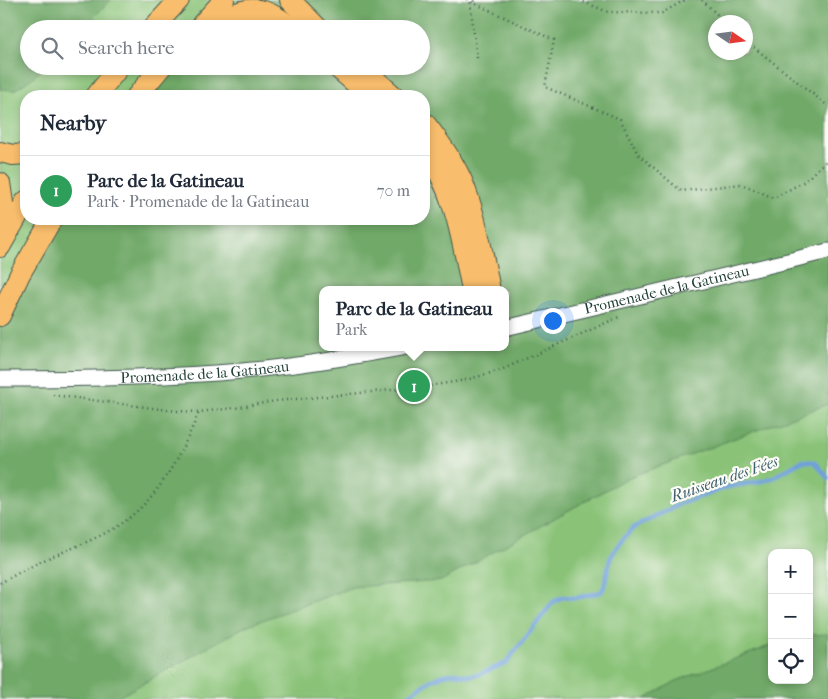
<!DOCTYPE html>
<html lang="en">
<head>
<meta charset="utf-8">
<style>
	:root { --surface:#fff; --page:#f6f6f7; --text:#1f2937; --muted:#747a83; --line:#e0e1e3; --accent:#111827 }
	body { margin:0; font-family:"IM FELL French Canon",serif; background:var(--page); color:var(--text) }
	.controls { position:absolute; right:15px; bottom:15px; display:grid; overflow:hidden; border-radius:10px; box-shadow:0 2px 8px #0003 }
	.controls button { width:45px; height:45px; display:grid; place-items:center; padding:0; border:0; border-bottom:1px solid var(--line); background:var(--surface); color:var(--text); font:25px sans-serif }
	.compass { position:absolute; left:708px; top:15px; width:45px; height:45px; border-radius:50%; background:var(--surface); box-shadow:0 2px 8px #0003; rotate:103deg }
	.you { position:absolute; left:552px; top:320px; width:18px; height:18px; margin:-12px; border:4px solid #fff; border-radius:50%; background:#1a73e8; box-shadow:0 0 0 8px #1a73e833 }
	.badge { display:grid; place-items:center; width:32px; height:32px; border-radius:50%; background:var(--accent); color:#fff; font-size:16px; font-weight:700 }
	.pin { position:absolute; translate:-50% -50%; border:2px solid #fff; box-shadow:0 1px 5px #0006 }
	.popup { position:absolute; left:319px; top:286px; width:190px; height:65px; box-sizing:border-box; display:grid; place-content:center; border-radius:10px; background:var(--surface); filter:drop-shadow(0 1px 4px #0005); font-size:16px; white-space:nowrap; color:var(--muted) }
	.popup b { font-size:19px; color:var(--text) }
	.popup::after { content:''; position:absolute; left:50%; top:100%; margin-left:-10px; border:10px solid transparent; border-top-color:var(--surface) }
	.list { margin:0; padding:0; list-style:none }
	h2 { display:flex; justify-content:space-between; align-items:center; height:65px; margin:0; padding:0 20px; font-size:21px }
	h2 small { font-size:16px; font-weight:400; color:var(--muted) }
	.list li { display:grid; grid-template-columns:32px 1fr auto; gap:15px; align-items:center; box-sizing:border-box; height:70px; padding:0 20px; border-top:1px solid var(--line) }
	.list b { display:block; font-size:19px; white-space:nowrap }
	.list p { margin:0; font-size:16px; white-space:nowrap; color:var(--muted) }
	.list em { font-size:16px; font-style:normal; color:var(--muted) }
	.icon { flex:none; width:28px; height:28px; fill:none; stroke:currentColor; stroke-width:2; stroke-linecap:round; stroke-linejoin:round }
	.map { position:relative; flex:none; width:828px; height:699px; overflow:hidden }
	.search { position:absolute; background:var(--surface); box-shadow:0 2px 8px #0003; left:20px; top:20px; width:410px; height:55px; display:flex; align-items:center; gap:12px; box-sizing:border-box; padding:0 18px; border-radius:28px; color:var(--muted); font-size:19px }
	.panel { position:absolute; background:var(--surface); box-shadow:0 2px 8px #0003; left:20px; top:90px; width:410px; height:135px; border-radius:20px }
	.map>svg:first-child { display:block }
	.green { fill:#8ac378; stroke:#548056; fill-rule:evenodd }
	.forest { fill:#6fa968; stroke:#47734e; fill-rule:evenodd }
	.lines { fill:none; stroke-linecap:round; stroke-linejoin:round }
	.stream { stroke:#6fa0da; stroke-width:4.5 }
	.tertiary-casing { stroke:#3f574d; stroke-width:17 }
	.trunk-casing { stroke:#3f574d; stroke-width:22 }
	.path { stroke:#3f574d; stroke-width:2.5; stroke-dasharray:1 4; stroke-linecap:butt }
	.tertiary { stroke:#fff; stroke-width:15 }
	.trunk { stroke:#f9be6d; stroke-width:20 }
	.labels { text-anchor:middle; stroke-width:4.5; stroke-linejoin:round; paint-order:stroke }
	.street-label { font-size:15px; fill:#1f3d34; stroke:#fdfcf7 }
	.water-label { font-size:16px; font-style:italic; fill:#3b606e; stroke:#fdfcf7 }
</style>
</head>
<body>
<div class="map">
<svg width="828" height="699" viewBox="0 0 828 699">
	<rect width="100%" height="100%" fill="#fdfcf7"/>
	<filter id="ink" filterUnits="userSpaceOnUse"><feTurbulence type="fractalNoise" baseFrequency=".02" numOctaves="2"/><feDisplacementMap in="SourceGraphic" scale="10" xChannelSelector="R" yChannelSelector="G"/><feConvolveMatrix kernelMatrix="1 2 1 2 8 2 1 2 1" color-interpolation-filters="sRGB"/></filter>
	<filter id="wash" filterUnits="userSpaceOnUse"><feTurbulence type="fractalNoise" baseFrequency=".0096" numOctaves="4" result="noise"/><feDisplacementMap in="SourceGraphic" scale="20" xChannelSelector="R" yChannelSelector="G"/><feGaussianBlur stdDeviation="1.12" result="paint"/><feColorMatrix in="noise" values="0 0 0 0 0 0 0 0 0 0 0 0 0 0 0 0 0 1.4 0 .05"/><feComposite in="paint" operator="in"/></filter>
	<g filter="url(#wash)">
		<rect width="100%" height="100%" fill="#f5edda"/>
		<path class="green" d="M 0,0 L 828,0 L 828,699 L 0,699 ZM 716,22 L 746,22 L 746,52 L 716,52 ZM 29,29 L 421,29 L 421,66 L 29,66 ZM 26,96 L 424,96 L 424,219 L 26,219 ZM 323,290 L 505,290 L 505,347 L 323,347 ZM 772,553 L 809,553 L 809,680 L 772,680 Z"/>
		<g class="forest">
			<polygon points="0,0 111,0 82,29 29,29 29,66 44,66 35,76 15,90 0,89"/>
			<path d="M 240,0 L 828,0 L 828,404 L 627,478 L 441,581 L 353,587 L 246,626 L 115,699 L 0,699 L 0,318 L 58,219 L 424,219 L 424,96 L 144,96 L 171,66 L 421,66 L 421,29 L 205,29 ZM 716,22 L 746,22 L 746,52 L 716,52 ZM 323,290 L 505,290 L 505,347 L 323,347 Z"/>
			<polygon points="828,634 828,699 645,699 676,681 772,645 772,680 809,680 809,635"/>
		</g>
		<g class="lines">
			<polyline class="stream" points="403,699 430,681 444,675 456,673 469,676 480,674 506,663 553,602 563,597 576,598 601,592 604,587 610,559 618,545 633,528 682,503 728,487 762,481 774,477 802,461 815,462 828,478"/>
		</g>
	</g>
	<g filter="url(#ink)">
		<g class="lines">
			<defs>
				<g id="tertiary">
					<path id="s1" d="M 505,328 L 792,260 L 828,251"/>
					<path id="s2" d="M 0,379 C 81,379 162,378 242,371 C 298,366 353,357 407,347"/>
				</g>
				<g id="trunk">
					<polyline points="290,0 319,29"/>
					<polyline points="202,24 224,0"/>
					<polyline points="152,29 179,0"/>
					<path d="M 208,29 C 243,6 260,0 293,29"/>
					<polyline points="335,66 370,96"/>
					<polyline points="360,66 394,96"/>
					<polyline points="96,96 120,66"/>
					<polyline points="137,96 162,66"/>
					<path d="M 424,122 C 440,142 456,164 465,188 C 477,220 483,256 490,290"/>
					<path d="M 424,149 C 455,190 462,240 472,290"/>
					<polyline points="0,152 13,155 26,154"/>
					<polyline points="0,183 3,203 0,224"/>
					<polyline points="0,247 26,201"/>
					<polyline points="0,316 20,274 52,219"/>
				</g>
			</defs>
			<use href="#tertiary" class="tertiary-casing"/>
			<use href="#trunk" class="trunk-casing"/>
			<g class="path">
				<polyline points="467,0 554,40 545,87 620,119 638,154 681,191 741,184 774,198 805,181 828,159"/>
				<polyline points="579,0 608,12 662,13 685,0"/>
				<polyline points="702,0 725,22"/>
				<polyline points="746,41 828,106"/>
				<polyline points="477,58 470,2 478,0"/>
				<polyline points="53,395 176,411 199,412 234,408 276,401 423,387 466,380 501,370 619,317"/>
				<path d="M 0,583 C 15,575 29,567 44,560 C 73,547 105,537 130,517 C 163,491 183,450 199,412"/>
			</g>
			<use href="#tertiary" class="tertiary"/>
			<use href="#trunk" class="trunk"/>
		</g>
	</g>
	<g class="labels">
		<g class="street-label">
			<text dy="5" stroke="none"><textPath href="#s1" startOffset="166">Promenade de la Gatineau</textPath></text>
			<text dy="5" stroke="none"><textPath href="#s2" startOffset="205">Promenade de la Gatineau</textPath></text>
		</g>
		<g class="water-label">
			<text transform="translate(724 478) rotate(-19)" y="6">Ruisseau des Fées</text>
		</g>
	</g>
</svg>
<div class="controls">
<button>+</button>
<button>−</button>
<button><svg class="icon" aria-label="locate" viewBox="0 0 24 24"><circle cx="12" cy="12" r="6"/><path d="M12 2v4M12 18v4M2 12h4M18 12h4"/></svg></button>
</div>
<svg class="compass" viewBox="-18 -18 36 36"><path d="M0-13l5 13h-10z" fill="#e53935"/><path d="M0 13l5-13h-10z" fill="#747a83"/></svg>
<div class="you"></div>
<div class="pin badge" style="left:414px;top:386px;background:#2e9e5b">1</div>
<div class="popup"><b>Parc de la Gatineau</b>Park</div>
<div class="search"><svg class="icon" aria-label="search" viewBox="0 0 24 24"><circle cx="10" cy="10" r="6"/><path d="M15 15l6 6"/></svg>Search here</div>
<section class="panel">
<h2>Nearby<small></small></h2>
<ul class="list">
<li><span class="badge" style="background:#2e9e5b">1</span><div><b>Parc de la Gatineau</b><p>Park · Promenade de la Gatineau</p></div><em>70 m</em></li>
</ul>
</section>
</div>
</body>
</html>
